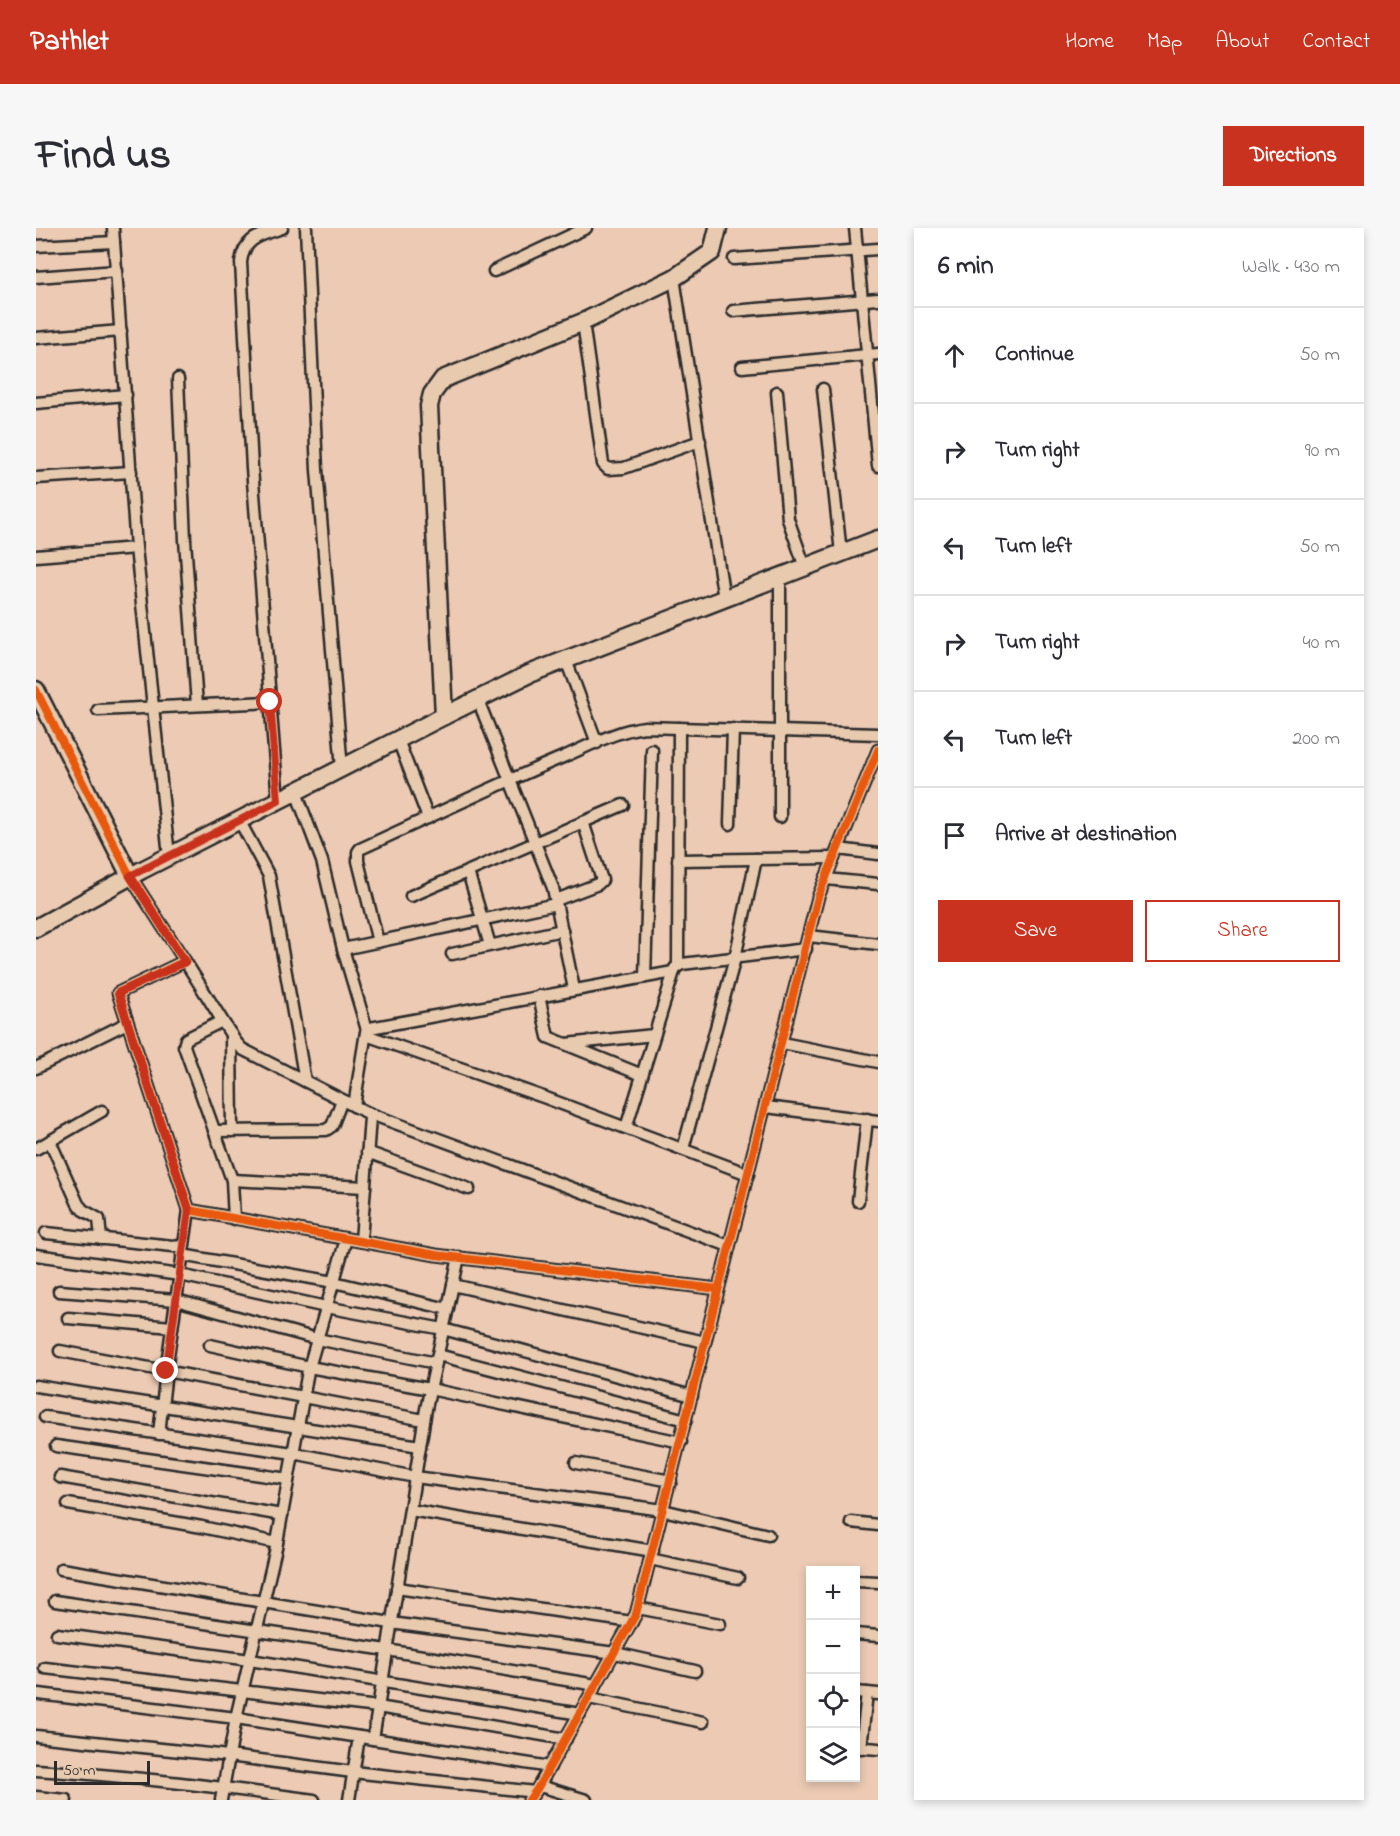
<!DOCTYPE html>
<html lang="en">
<head>
<meta charset="utf-8">
<style>
	:root { --surface:#fff; --page:#f7f7f7; --text:#2b2b33; --muted:#7c7c81; --line:#e1e1e2; --accent:#c8321e }
	body { margin:0; font-family:"Indie Flower",sans-serif; background:var(--page); color:var(--text) }
	.controls { position:absolute; right:18px; bottom:18px; display:grid; overflow:hidden; border-radius:0px; box-shadow:0 3px 9px #0003 }
	.controls button { width:54px; height:54px; display:grid; place-items:center; padding:0; border:0; border-bottom:2px solid var(--line); background:var(--surface); color:var(--text); font:30px sans-serif }
	.scale { position:absolute; left:18px; bottom:15px; width:96px; box-sizing:border-box; padding-left:6px; border:3px solid #2b2b2b; border-top:0; font-size:16px; line-height:21px; white-space:nowrap; color:#2b2b2b; -webkit-text-stroke:4px #e8caaf; paint-order:stroke }
	.stop { position:absolute; width:18px; height:18px; margin:-14px; border:4px solid #c8321e; border-radius:50%; background:#fff }
	.stop.end { background:#c8321e; border-color:#fff; box-shadow:0 2px 6px #0008 }
	.list { margin:0; padding:0; list-style:none }
	h2 { display:flex; justify-content:space-between; align-items:center; height:78px; margin:0; padding:0 24px; font-size:26px }
	h2 small { font-size:20px; font-weight:400; color:var(--muted) }
	.list li { display:grid; grid-template-columns:39px 1fr auto; gap:18px; align-items:center; box-sizing:border-box; height:96px; padding:0 24px; border-top:2px solid var(--line) }
	.list b { display:block; font-size:22px; white-space:nowrap }
	.list em { font-size:20px; font-style:normal; color:var(--muted) }
	.actions { display:flex; gap:12px; padding:18px 24px }
	.actions a { flex:1; padding:14px 0; border:2px solid var(--accent); border-radius:0px; text-align:center; font-size:21px; color:var(--accent) }
	.actions .main { background:var(--accent); color:#fff }
	.icon { flex:none; width:33px; height:33px; fill:none; stroke:currentColor; stroke-width:2; stroke-linecap:round; stroke-linejoin:round }
	.map { position:relative; flex:none; width:842px; height:1572px; overflow:hidden; border-radius:0px }
	header { display:flex; align-items:center; gap:36px; box-sizing:border-box; height:84px; padding:0 30px; background:var(--accent); color:#fff }
	header strong { font-size:28px }
	nav { display:flex; gap:33px; margin-inline-start:auto; font-size:21px }
	.intro { display:flex; align-items:center; justify-content:space-between; box-sizing:border-box; height:144px; padding:0 36px }
	h1 { margin:0; font-size:42px }
	.button { padding:15px 27px; border-radius:0px; background:var(--accent); color:#fff; font-size:21px; font-weight:700 }
	main { display:flex; gap:36px; padding:0 36px }
	aside { flex:1; background:var(--surface); border-radius:0px; box-shadow:0 3px 9px #0003 }
	.map>svg:first-child { display:block }
	.lines { fill:none; stroke-linecap:round; stroke-linejoin:round }
	.street-casing { stroke:#2b2b2b; stroke-width:15 }
	.secondary-casing { stroke:#2b2b2b; stroke-width:21 }
	.street { stroke:#e8caaf; stroke-width:10 }
	.secondary { stroke:#e8caaf; stroke-width:16 }
	.cycleway-casing { stroke:#e8caaf; stroke-width:11 }
	.cycleway { stroke:#e8590c; stroke-width:8 }
	.route { stroke:#c8321e; stroke-width:8 }
</style>
</head>
<body>
<header>
<strong>Pathlet</strong>
<nav><a>Home</a><a>Map</a><a>About</a><a>Contact</a></nav>
</header>
<div class="intro"><h1>Find us</h1><a class="button">Directions</a></div>
<main>
<div class="map">
<svg width="842" height="1572" viewBox="0 0 842 1572">
	<rect width="100%" height="100%" fill="#eccab4"/>
	<filter id="ink" filterUnits="userSpaceOnUse"><feTurbulence type="fractalNoise" baseFrequency=".0167" numOctaves="2"/><feDisplacementMap in="SourceGraphic" scale="12" xChannelSelector="R" yChannelSelector="G"/><feConvolveMatrix kernelMatrix="1 2 1 2 8 2 1 2 1" color-interpolation-filters="sRGB"/></filter>
	<g filter="url(#ink)">
		<g class="lines">
			<defs>
				<g id="street">
					<polyline points="77,0 100,320 133,628"/>
					<polyline points="270,0 281,242 306,541"/>
					<polyline points="819,0 842,238"/>
					<polyline points="0,18 78,14"/>
					<polyline points="698,31 842,21"/>
					<polyline points="458,43 550,0"/>
					<polyline points="0,49 81,43"/>
					<polyline points="638,50 688,371"/>
					<polyline points="697,83 842,71"/>
					<polyline points="547,94 567,236 572,241 588,240 664,213"/>
					<polyline points="0,110 85,103"/>
					<polyline points="706,139 842,126"/>
					<polyline points="142,151 149,312 161,477"/>
					<polyline points="787,161 805,325"/>
					<polyline points="741,164 752,291 769,339"/>
					<polyline points="0,175 90,167"/>
					<polyline points="0,250 95,244"/>
					<polyline points="0,328 100,320"/>
					<polyline points="744,349 744,589"/>
					<polyline points="530,432 561,515"/>
					<polyline points="442,472 517,660 538,761"/>
					<polyline points="62,482 235,474"/>
					<polyline points="362,512 392,590"/>
					<polyline points="260,564 286,633 307,721 331,802"/>
					<path d="M 242,573 L 216,240 L 205,34 C 208,9 226,7 246,0"/>
					<polyline points="203,592 233,648 269,853"/>
					<polyline points="694,596 697,501"/>
					<polyline points="802,621 842,626"/>
					<polyline points="642,632 798,630"/>
					<polyline points="432,644 454,717"/>
					<polyline points="94,648 149,733 82,765 153,982 400,1027 682,1061"/>
					<polyline points="790,651 842,656"/>
					<polyline points="375,668 587,577"/>
					<polyline points="520,672 562,656 566,652 547,594"/>
					<polyline points="773,708 842,716"/>
					<path d="M 342,714 L 322,633 L 322,624 L 324,621 C 392,590 458,558 527,529 C 553,518 581,502 609,499 L 842,506"/>
					<polyline points="307,721 520,676"/>
					<polyline points="416,726 526,702"/>
					<polyline points="149,733 199,813 206,821 332,885 334,889 325,1013"/>
					<polyline points="642,737 643,500"/>
					<polyline points="609,749 616,522"/>
					<polyline points="503,768 512,809 606,847"/>
					<polyline points="186,793 150,811 148,818 196,952 198,991"/>
					<polyline points="195,806 196,903"/>
					<polyline points="330,807 510,870 712,946"/>
					<polyline points="746,815 842,834"/>
					<polyline points="530,816 618,807"/>
					<polyline points="0,840 91,795"/>
					<polyline points="318,878 330,804 334,800 637,744"/>
					<polyline points="730,879 842,893"/>
					<polyline points="332,885 693,1018"/>
					<polyline points="590,900 639,740 646,736 770,721"/>
					<polyline points="178,903 290,902 296,898 306,872"/>
					<polyline points="14,913 42,976 47,982 63,991 65,1011"/>
					<polyline points="0,921 66,883"/>
					<polyline points="647,921 699,730 720,631"/>
					<polyline points="331,924 433,961"/>
					<polyline points="196,952 329,959"/>
					<polyline points="822,973 831,891"/>
					<polyline points="10,1005 147,1019"/>
					<polyline points="310,1011 272,1143 240,1320 200,1490 337,1511"/>
					<polyline points="0,1027 144,1047 290,1079 407,1101 656,1168"/>
					<polyline points="146,1027 298,1054 412,1081"/>
					<polyline points="423,1029 390,1181 337,1511 514,1539"/>
					<polyline points="417,1057 669,1114"/>
					<polyline points="23,1063 140,1072 281,1111 400,1135"/>
					<polyline points="32,1090 136,1099"/>
					<polyline points="174,1117 273,1139 394,1161 645,1214"/>
					<polyline points="24,1123 388,1192"/>
					<polyline points="402,1127 650,1192"/>
					<polyline points="0,1158 384,1218"/>
					<polyline points="9,1189 257,1225 379,1249 627,1282 732,1307"/>
					<polyline points="123,1206 130,1143 153,982"/>
					<polyline points="20,1218 252,1251"/>
					<polyline points="540,1235 635,1253"/>
					<polyline points="24,1249 246,1287"/>
					<polyline points="32,1276 166,1299 241,1315"/>
					<polyline points="374,1282 617,1323"/>
					<polyline points="815,1294 842,1297"/>
					<polyline points="614,1331 702,1350"/>
					<polyline points="25,1341 355,1395 579,1425 659,1443"/>
					<polyline points="820,1353 842,1354"/>
					<polyline points="361,1360 596,1394"/>
					<polyline points="19,1373 351,1422 560,1457"/>
					<polyline points="602,1380 684,1396"/>
					<polyline points="21,1406 214,1432 544,1486"/>
					<polyline points="820,1406 842,1408"/>
					<polyline points="9,1440 342,1479 530,1511"/>
					<polyline points="820,1464 842,1466"/>
					<polyline points="3,1466 200,1490 185,1572"/>
					<polyline points="553,1470 667,1494"/>
					<polyline points="0,1508 193,1528 317,1544 499,1564"/>
					<polyline points="820,1519 842,1521"/>
					<polyline points="825,1520 831,1465"/>
					<path d="M 0,1542 C 93,1548 186,1559 278,1572"/>
					<polyline points="504,1558 550,1572"/>
					<polyline points="0,1569 30,1572"/>
					<polyline points="313,1572 323,1509"/>
					<polyline points="493,1572 501,1561 600,1386 782,669 842,522"/>
				</g>
				<g id="secondary">
					<polyline points="0,462 94,648"/>
					<polyline points="408,488 393,178 396,166 407,151 547,94 638,50 676,24 682,0"/>
					<polyline points="0,700 106,642 408,488 493,446 842,311"/>
				</g>
			</defs>
			<use href="#street" class="street-casing"/>
			<use href="#secondary" class="secondary-casing"/>
			<use href="#street" class="street"/>
			<use href="#secondary" class="secondary"/>
			<defs>
				<g id="cycleway">
					<polyline points="0,462 94,648 149,733 82,765 153,982 400,1027 682,1061"/>
					<polyline points="493,1572 501,1561 600,1386 782,669 842,522"/>
				</g>
			</defs>
			<use href="#cycleway" class="cycleway-casing"/>
			<use href="#cycleway" class="cycleway"/>
		</g>
	</g>
	<g class="lines" filter="url(#ink)">
		<polyline class="route" points="130,1143 153,982 82,765 149,734 94,648 242,573 234,474"/>
	</g>
</svg>
<div class="controls">
<button>+</button>
<button>−</button>
<button><svg class="icon" aria-label="locate" viewBox="0 0 24 24"><circle cx="12" cy="12" r="6"/><path d="M12 2v4M12 18v4M2 12h4M18 12h4"/></svg></button>
<button><svg class="icon" aria-label="layers" viewBox="0 0 24 24"><path d="M12 4l9 5-9 5-9-5zM3 14l9 5 9-5"/></svg></button>
</div>
<div class="scale">50 m</div>
<div class="stop" style="left:234px;top:474px"></div>
<div class="stop end" style="left:130px;top:1143px"></div>
</div>
<aside>
<h2>6 min<small>Walk · 430 m</small></h2>
<ul class="list">
<li><svg class="icon" aria-label="ahead" viewBox="0 0 24 24"><path d="M12 20V5M6 11l6-6 6 6"/></svg><div><b>Continue</b></div><em>50 m</em></li>
<li><svg class="icon" aria-label="right" viewBox="0 0 24 24"><path d="M7 20v-9h11M14 6l5 5-5 5"/></svg><div><b>Turn right</b></div><em>90 m</em></li>
<li><svg class="icon" aria-label="left" viewBox="0 0 24 24"><path d="M17 20v-9H6M10 6l-5 5 5 5"/></svg><div><b>Turn left</b></div><em>50 m</em></li>
<li><svg class="icon" aria-label="right" viewBox="0 0 24 24"><path d="M7 20v-9h11M14 6l5 5-5 5"/></svg><div><b>Turn right</b></div><em>40 m</em></li>
<li><svg class="icon" aria-label="left" viewBox="0 0 24 24"><path d="M17 20v-9H6M10 6l-5 5 5 5"/></svg><div><b>Turn left</b></div><em>200 m</em></li>
<li><svg class="icon" aria-label="arrive" viewBox="0 0 24 24"><path d="M6 21V4h12l-3 4 3 4H6"/></svg><div><b>Arrive at destination</b></div></li>
</ul>
<div class="actions"><a class="main">Save</a><a>Share</a></div>
</aside>
</main>
</body>
</html>
